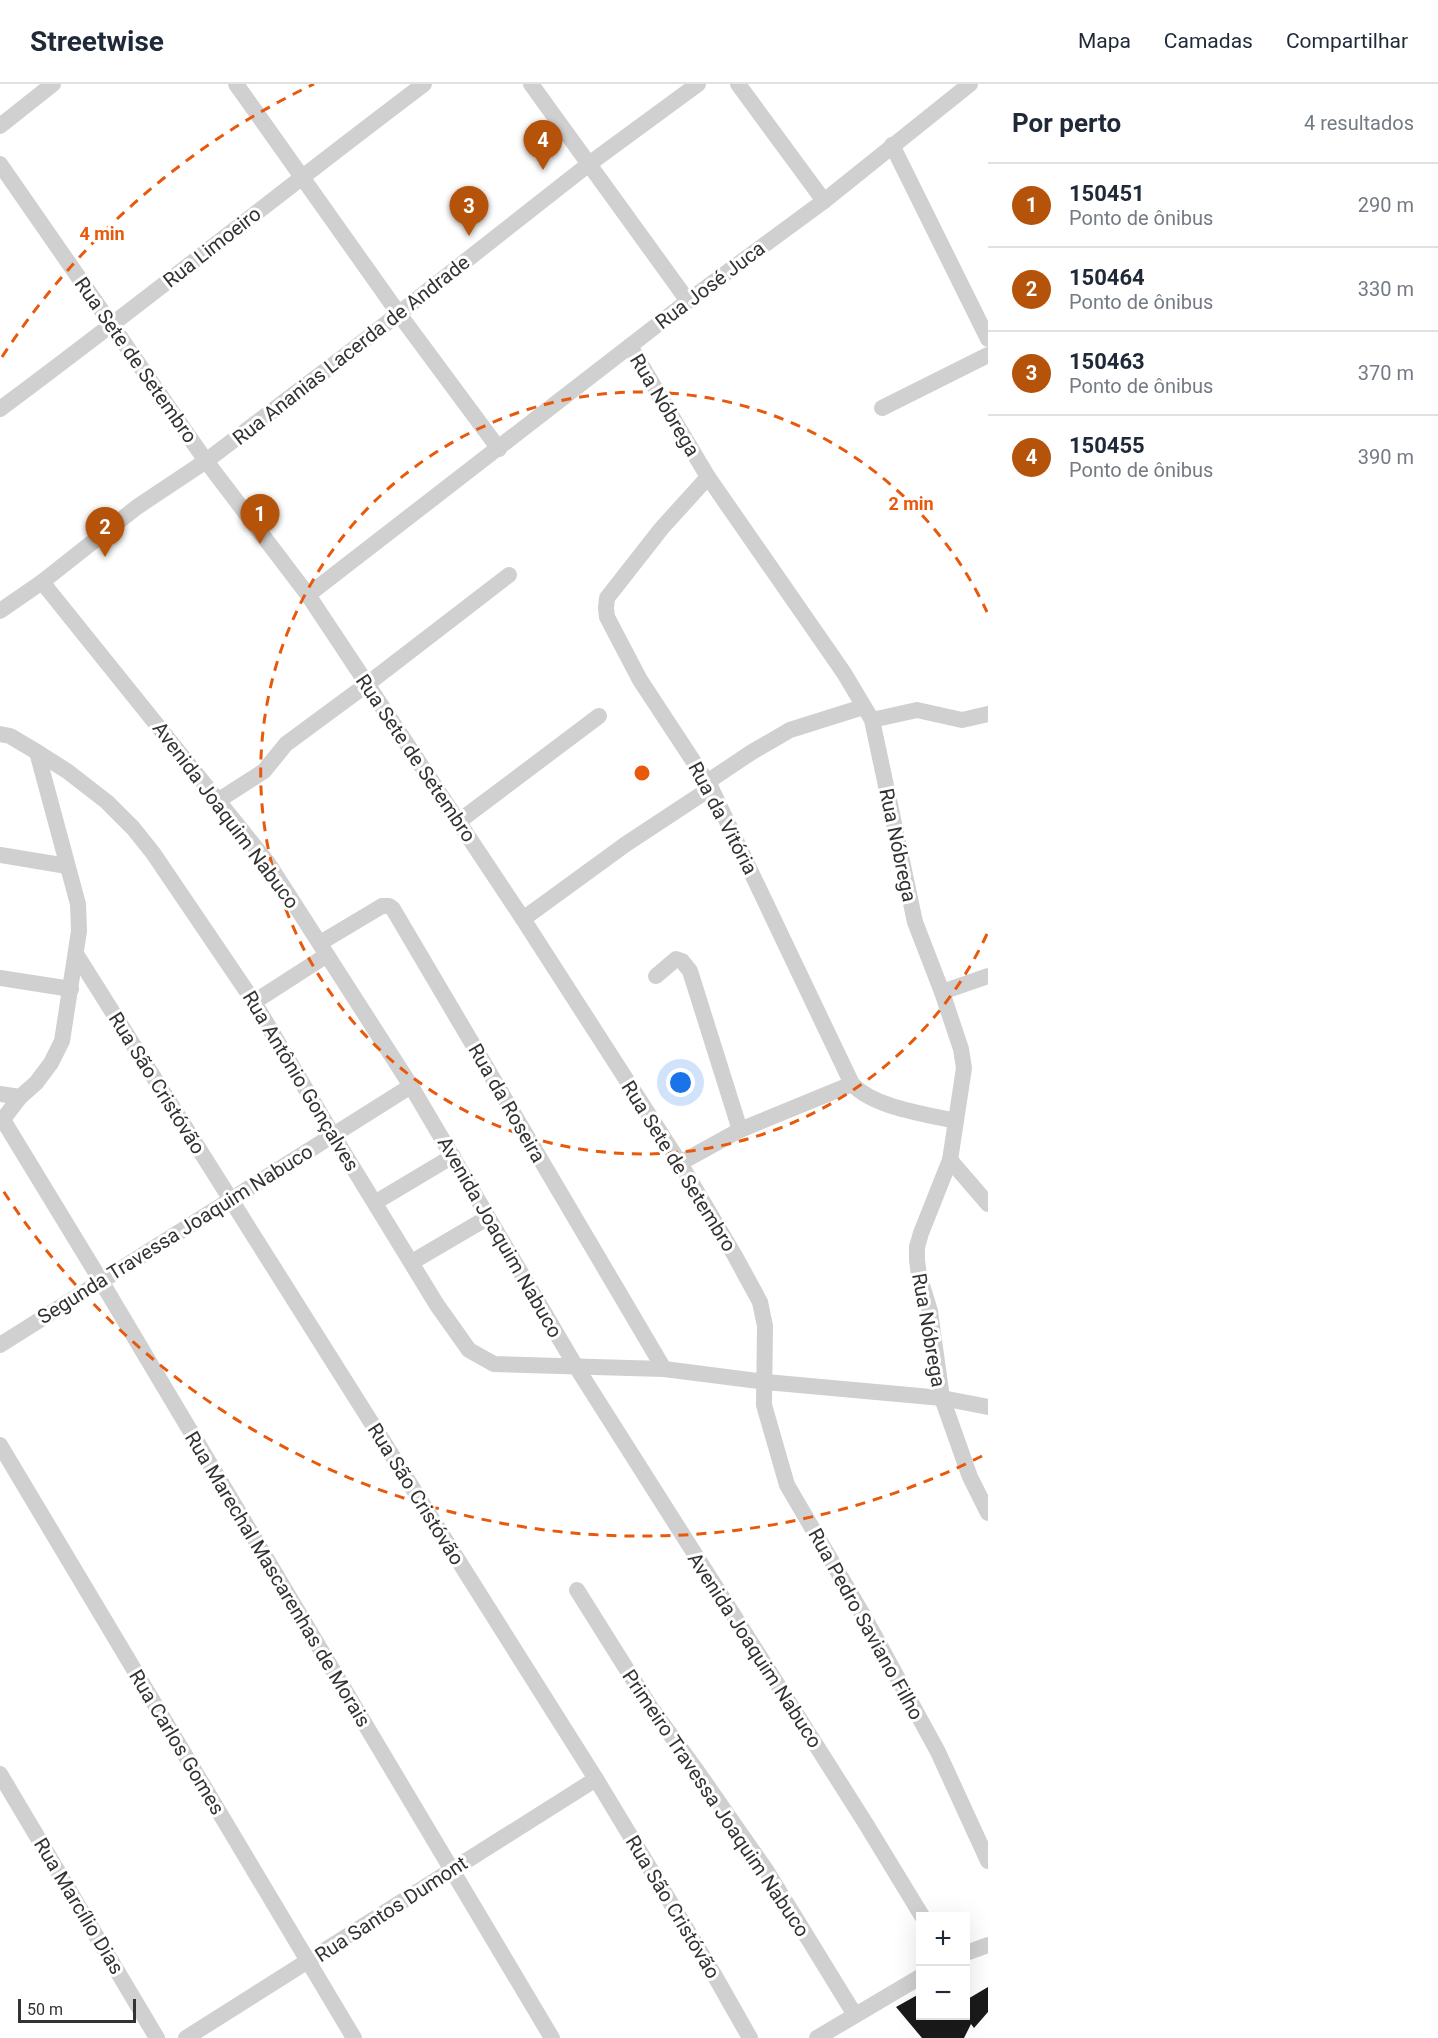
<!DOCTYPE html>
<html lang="pt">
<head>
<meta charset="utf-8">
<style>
	:root { --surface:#fff; --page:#f6f6f7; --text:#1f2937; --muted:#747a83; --line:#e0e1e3; --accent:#b45309 }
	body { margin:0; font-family:Roboto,sans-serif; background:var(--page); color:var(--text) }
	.controls { position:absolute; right:18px; bottom:18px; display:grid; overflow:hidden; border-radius:0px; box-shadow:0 6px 24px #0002 }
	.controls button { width:54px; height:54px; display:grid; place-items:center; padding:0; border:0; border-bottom:2px solid var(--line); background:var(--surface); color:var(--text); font:30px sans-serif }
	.scale { position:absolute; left:18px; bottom:15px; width:118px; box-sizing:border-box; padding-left:6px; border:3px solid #333; border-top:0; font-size:16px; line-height:21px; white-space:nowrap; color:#333; -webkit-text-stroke:4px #fff; paint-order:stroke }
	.you { position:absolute; left:681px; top:999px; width:21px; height:21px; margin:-15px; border:4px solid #fff; border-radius:50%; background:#1a73e8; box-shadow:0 0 0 9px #1a73e833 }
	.badge { display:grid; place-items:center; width:39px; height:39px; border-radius:50%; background:var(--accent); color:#fff; font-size:20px; font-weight:700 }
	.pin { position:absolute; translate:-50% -50px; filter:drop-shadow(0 2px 3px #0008) }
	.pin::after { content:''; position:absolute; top:32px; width:21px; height:18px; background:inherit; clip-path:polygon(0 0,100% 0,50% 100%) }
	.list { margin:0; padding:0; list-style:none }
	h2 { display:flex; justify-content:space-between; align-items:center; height:78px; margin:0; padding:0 24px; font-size:26px }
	h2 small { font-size:20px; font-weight:400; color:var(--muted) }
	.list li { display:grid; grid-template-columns:39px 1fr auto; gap:18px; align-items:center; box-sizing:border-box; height:84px; padding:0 24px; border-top:2px solid var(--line) }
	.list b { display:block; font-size:22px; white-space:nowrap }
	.list p { margin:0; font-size:20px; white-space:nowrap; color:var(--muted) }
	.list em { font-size:20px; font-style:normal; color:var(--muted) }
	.map { position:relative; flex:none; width:988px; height:1954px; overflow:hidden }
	header { display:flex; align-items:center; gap:36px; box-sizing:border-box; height:84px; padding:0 30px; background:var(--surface); border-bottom:2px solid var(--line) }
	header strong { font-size:28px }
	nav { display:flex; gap:33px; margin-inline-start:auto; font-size:21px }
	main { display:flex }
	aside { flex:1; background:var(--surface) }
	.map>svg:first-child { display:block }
	.building { fill:#1a1a1a }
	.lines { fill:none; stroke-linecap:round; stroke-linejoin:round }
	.minor { stroke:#d0d0d0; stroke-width:16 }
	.ring { fill:none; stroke:#e8590c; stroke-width:3; stroke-dasharray:10 8 }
	.labels { text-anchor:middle; stroke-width:6; stroke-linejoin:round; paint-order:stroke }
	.street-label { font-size:20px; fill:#333; stroke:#fff }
	.centre { fill:#e8590c; stroke:#fff; stroke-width:3 }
	.ring-label { font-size:18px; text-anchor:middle; font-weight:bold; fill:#e8590c; stroke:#fff; stroke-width:6; stroke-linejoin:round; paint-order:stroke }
</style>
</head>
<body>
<header>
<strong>Streetwise</strong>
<nav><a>Mapa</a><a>Camadas</a><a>Compartilhar</a></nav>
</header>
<main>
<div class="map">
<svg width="988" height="1954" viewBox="0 0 988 1954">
	<rect width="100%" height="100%" fill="#fff"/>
	<polygon class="building" points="988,1903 988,1928 974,1944 971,1940 964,1954 922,1954 896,1923 921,1909 921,1932 966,1932 966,1916"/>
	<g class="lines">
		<g class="minor">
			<polyline points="236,0 399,230 499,365"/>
			<polyline points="531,0 688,217"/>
			<polyline points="738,0 824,117"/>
			<polyline points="0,42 53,0"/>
			<polyline points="892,61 988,255"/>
			<polyline points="0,80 206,377 308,511 523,835 680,1079 735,1172 760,1218 765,1242 764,1321 787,1401 866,1536 938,1668 988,1777"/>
			<polyline points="630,262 708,393 844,589 872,636 915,838 942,908 961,965 964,984 950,1076 921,1149 917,1163 917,1176 919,1191 930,1227 942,1314 970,1393 988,1429"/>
			<polyline points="882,324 988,271"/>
			<path d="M 0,325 C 143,219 282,107 424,0"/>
			<path d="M 708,393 L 661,445 L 607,514 L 606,524 L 607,533 L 640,596 L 711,704 L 852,1000 C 875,1024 925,1030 956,1037"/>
			<polyline points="42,498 268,779 411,1002 575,1281 866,1740 922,1832"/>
			<polyline points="308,511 688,217 824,117 970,0"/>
			<polyline points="0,527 42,498 137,423 206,377 346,271 589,80 698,0"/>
			<polyline points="872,636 917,626 962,636 988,630"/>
			<polyline points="0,650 10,652 37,668 67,687 107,718 133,744 153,769 254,918 333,1051 437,1221 469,1266 494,1280 664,1285 766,1298 942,1314 988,1323"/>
			<polyline points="707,698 752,668 790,646 863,623"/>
			<polyline points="219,716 264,687 286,660 366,601 509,491"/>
			<polyline points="458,738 599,632"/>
			<polyline points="0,771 67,782"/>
			<polyline points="523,835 626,760 711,704"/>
			<polyline points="320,859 382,822 389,822 393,825 664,1285"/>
			<polyline points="76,870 596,1695 716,1894 750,1954"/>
			<polyline points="656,892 676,875 682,877 690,887 740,1046"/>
			<polyline points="0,894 71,905"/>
			<polyline points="942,908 988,892"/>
			<polyline points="254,918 327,871"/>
			<polyline points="0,1010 20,1013"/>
			<polyline points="3,1036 101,1197 552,1954"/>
			<polyline points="0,1039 20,1013 36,999 51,979 62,957 79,847 78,820 37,668"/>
			<polyline points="950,1076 988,1120"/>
			<polyline points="680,1079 740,1046 852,1000"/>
			<polyline points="376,1118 453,1072"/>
			<polyline points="412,1178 487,1134"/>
			<polyline points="0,1261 411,1002"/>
			<polyline points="0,1361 354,1954"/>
			<polyline points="577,1506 651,1624 697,1687 766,1786 855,1931"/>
			<polyline points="0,1690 157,1954"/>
			<polyline points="966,1869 988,1861"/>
			<polyline points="186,1954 596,1695"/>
			<polyline points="817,1954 920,1893"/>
		</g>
	</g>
	<g class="ring">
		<path d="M987 850A381 381 0 1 1 987 528"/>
		<path d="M982 1372A763 763 0 0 1 2 1105M2 273A763 763 0 0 1 314 0"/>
	</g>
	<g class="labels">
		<g class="street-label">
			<text transform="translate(212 163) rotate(-38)" y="7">Rua Limoeiro</text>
			<text transform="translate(710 201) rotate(-37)" y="7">Rua José Juca</text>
			<text transform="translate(351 266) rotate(-38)" y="7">Rua Ananias Lacerda de Andrade</text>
			<text transform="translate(136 276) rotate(55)" y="7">Rua Sete de Setembro</text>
			<text transform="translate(665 321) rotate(59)" y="7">Rua Nóbrega</text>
			<text transform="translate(416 674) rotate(56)" y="7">Rua Sete de Setembro</text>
			<text transform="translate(226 731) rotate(53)" y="7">Avenida Joaquim Nabuco</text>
			<text transform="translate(723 734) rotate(62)" y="7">Rua da Vitória</text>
			<text transform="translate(898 761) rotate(78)" y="7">Rua Nóbrega</text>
			<text transform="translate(301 997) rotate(59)" y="7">Rua Antônio Gonçalves</text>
			<text transform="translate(157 999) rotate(58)" y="7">Rua São Cristóvão</text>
			<text transform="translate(507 1019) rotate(60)" y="7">Rua da Roseira</text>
			<text transform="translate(679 1082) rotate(58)" y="7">Rua Sete de Setembro</text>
			<text transform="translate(175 1150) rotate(-32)" y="7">Segunda Travessa Joaquim Nabuco</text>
			<text transform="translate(500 1153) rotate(60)" y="7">Avenida Joaquim Nabuco</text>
			<text transform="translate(929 1246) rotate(80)" y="7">Rua Nóbrega</text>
			<text transform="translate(416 1410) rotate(58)" y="7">Rua São Cristóvão</text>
			<text transform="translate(278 1495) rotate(59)" y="7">Rua Marechal Mascarenhas de Morais</text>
			<text transform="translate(866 1540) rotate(61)" y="7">Rua Pedro Saviano Filho</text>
			<text transform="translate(755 1566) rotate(57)" y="7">Avenida Joaquim Nabuco</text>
			<text transform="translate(177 1658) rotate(59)" y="7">Rua Carlos Gomes</text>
			<text transform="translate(716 1719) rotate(56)" y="7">Primeiro Travessa Joaquim Nabuco</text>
			<text transform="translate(79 1822) rotate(59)" y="7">Rua Marcílio Dias</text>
			<text transform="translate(673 1823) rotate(59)" y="7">Rua São Cristóvão</text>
			<text transform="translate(391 1825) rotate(-33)" y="7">Rua Santos Dumont</text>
		</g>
	</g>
	<circle cx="642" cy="689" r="9" class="centre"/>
	<g class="ring-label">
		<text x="102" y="156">4 min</text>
		<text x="911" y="426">2 min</text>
	</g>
</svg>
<div class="controls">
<button>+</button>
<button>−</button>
</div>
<div class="scale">50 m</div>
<div class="you"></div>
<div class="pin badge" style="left:260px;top:460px">1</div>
<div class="pin badge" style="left:105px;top:473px">2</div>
<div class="pin badge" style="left:469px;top:152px">3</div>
<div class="pin badge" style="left:543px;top:86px">4</div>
</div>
<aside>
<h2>Por perto<small>4 resultados</small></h2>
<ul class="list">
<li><span class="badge">1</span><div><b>150451</b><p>Ponto de ônibus</p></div><em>290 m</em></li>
<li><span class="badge">2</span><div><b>150464</b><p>Ponto de ônibus</p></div><em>330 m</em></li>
<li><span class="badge">3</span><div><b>150463</b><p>Ponto de ônibus</p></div><em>370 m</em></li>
<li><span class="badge">4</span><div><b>150455</b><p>Ponto de ônibus</p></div><em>390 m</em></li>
</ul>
</aside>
</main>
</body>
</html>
